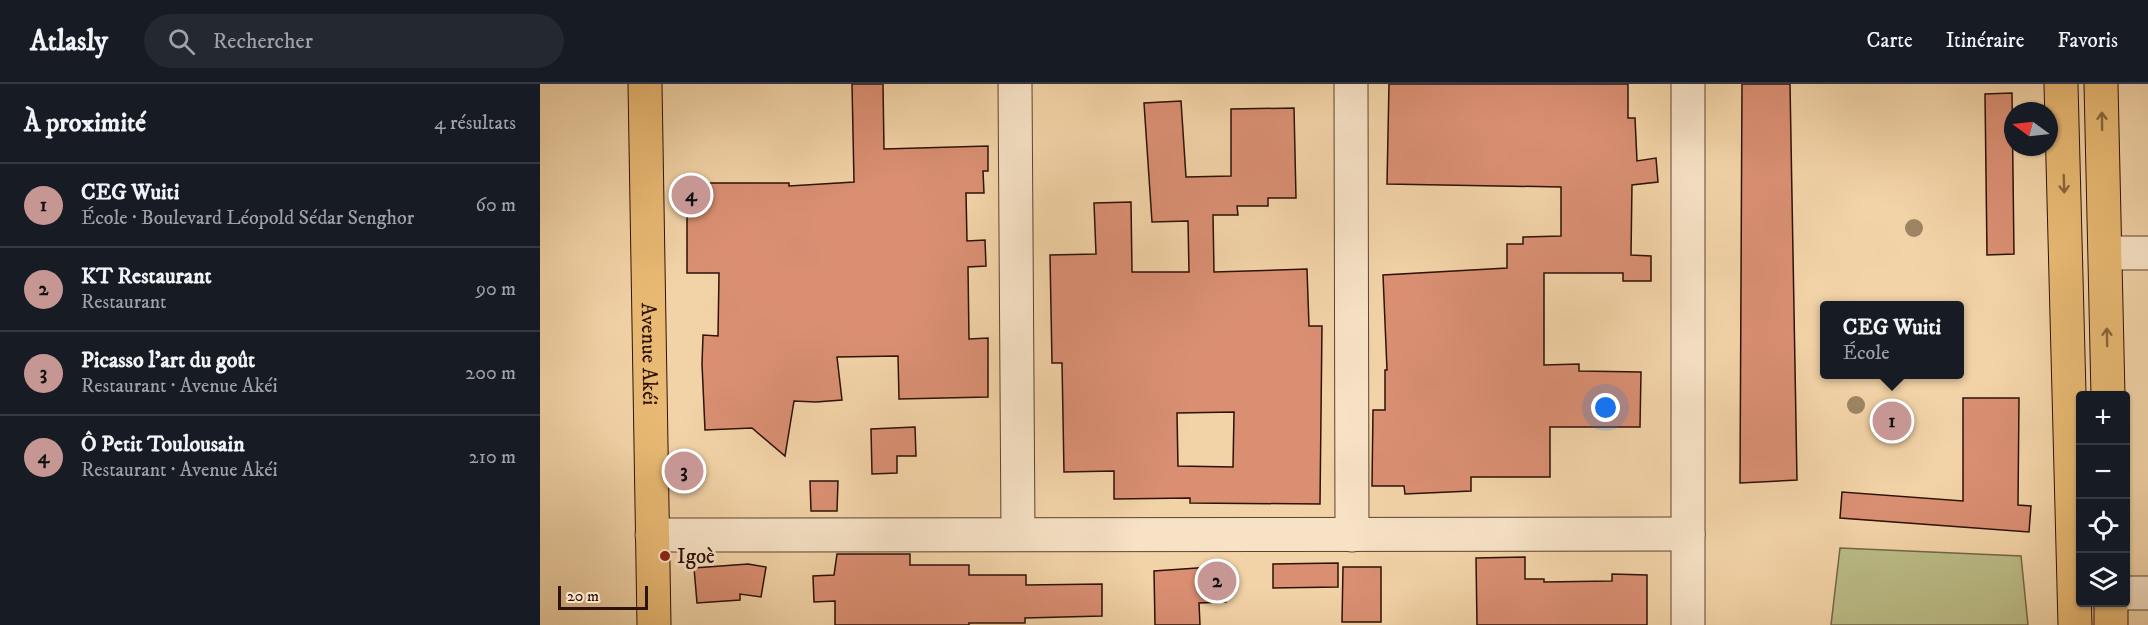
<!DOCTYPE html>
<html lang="fr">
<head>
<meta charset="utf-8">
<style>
	:root { --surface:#171b24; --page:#242831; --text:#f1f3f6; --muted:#9ea1a6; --line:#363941; --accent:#c59692 }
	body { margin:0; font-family:"IM FELL DW Pica",serif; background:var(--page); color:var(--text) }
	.controls { position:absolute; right:18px; bottom:18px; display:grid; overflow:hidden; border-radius:6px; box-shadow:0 2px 4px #0004 }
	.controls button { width:54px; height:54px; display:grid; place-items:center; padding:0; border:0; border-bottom:2px solid var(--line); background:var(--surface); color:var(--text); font:30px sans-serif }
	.compass { position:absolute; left:1464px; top:18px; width:54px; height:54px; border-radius:50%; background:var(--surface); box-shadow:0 2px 4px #0004; rotate:285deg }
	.scale { position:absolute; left:18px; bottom:15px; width:90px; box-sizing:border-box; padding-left:6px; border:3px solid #2d1207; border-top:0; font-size:16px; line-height:21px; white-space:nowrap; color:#2d1207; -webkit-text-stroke:4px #f7e2c6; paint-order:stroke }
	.you { position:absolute; left:1066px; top:324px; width:21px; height:21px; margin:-15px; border:4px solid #fff; border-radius:50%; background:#1a73e8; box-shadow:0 0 0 9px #1a73e833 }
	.badge { display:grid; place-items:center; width:39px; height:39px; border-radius:50%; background:var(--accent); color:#111; font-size:20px; font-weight:700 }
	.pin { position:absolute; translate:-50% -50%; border:3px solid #fff; box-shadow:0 2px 6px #0006 }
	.popup { position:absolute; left:1280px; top:217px; width:144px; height:78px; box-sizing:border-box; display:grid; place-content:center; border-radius:6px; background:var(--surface); filter:drop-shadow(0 2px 4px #0005); font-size:20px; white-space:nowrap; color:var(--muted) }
	.popup b { font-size:22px; color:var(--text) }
	.popup::after { content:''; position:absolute; left:50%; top:100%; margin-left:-12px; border:12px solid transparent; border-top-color:var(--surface) }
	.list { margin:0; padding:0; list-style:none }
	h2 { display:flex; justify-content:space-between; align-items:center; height:78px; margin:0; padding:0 24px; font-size:26px }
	h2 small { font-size:20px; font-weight:400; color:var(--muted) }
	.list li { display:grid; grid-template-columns:39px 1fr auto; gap:18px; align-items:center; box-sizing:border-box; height:84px; padding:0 24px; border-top:2px solid var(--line) }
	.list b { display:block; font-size:22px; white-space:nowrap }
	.list p { margin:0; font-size:20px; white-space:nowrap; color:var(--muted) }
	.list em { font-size:20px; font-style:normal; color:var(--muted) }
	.icon { flex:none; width:33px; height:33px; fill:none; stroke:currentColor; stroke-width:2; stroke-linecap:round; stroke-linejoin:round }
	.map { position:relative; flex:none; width:1608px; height:541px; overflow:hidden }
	header { display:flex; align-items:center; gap:36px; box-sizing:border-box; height:84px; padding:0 30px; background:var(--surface); border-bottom:2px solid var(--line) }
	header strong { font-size:28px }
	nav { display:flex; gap:33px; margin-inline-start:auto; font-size:21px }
	.search { width:420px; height:54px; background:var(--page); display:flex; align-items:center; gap:15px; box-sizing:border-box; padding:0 21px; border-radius:33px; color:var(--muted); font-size:22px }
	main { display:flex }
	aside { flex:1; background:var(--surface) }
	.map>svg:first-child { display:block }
	.green { fill:#bbbc87; stroke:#746747; stroke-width:1.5 }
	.building { fill:#da8f73; stroke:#2d1207; stroke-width:1.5; fill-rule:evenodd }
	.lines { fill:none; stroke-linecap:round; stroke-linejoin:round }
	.minor-casing { stroke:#5e422f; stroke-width:35 }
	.major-casing { stroke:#2d1207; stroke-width:35 }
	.minor { stroke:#f7e2c6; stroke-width:33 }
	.major { stroke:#e9ba74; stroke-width:33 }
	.tree { fill:#9d8564 }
	.oneway { stroke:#8b663e }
	.poi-dot { fill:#8f2418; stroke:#f7e2c6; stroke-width:2 }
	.labels { text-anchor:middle; stroke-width:6; stroke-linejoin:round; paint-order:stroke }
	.street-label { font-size:21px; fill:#2d1207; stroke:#f7e2c6 }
	.poi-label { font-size:21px; fill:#2d1207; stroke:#f7e2c6; text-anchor:start }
</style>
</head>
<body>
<header>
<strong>Atlasly</strong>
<div class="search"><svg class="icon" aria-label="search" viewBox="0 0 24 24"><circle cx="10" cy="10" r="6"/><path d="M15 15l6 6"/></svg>Rechercher</div>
<nav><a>Carte</a><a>Itinéraire</a><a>Favoris</a></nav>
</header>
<main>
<aside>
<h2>À proximité<small>4 résultats</small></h2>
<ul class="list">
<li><span class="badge">1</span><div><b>CEG Wuiti</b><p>École · Boulevard Léopold Sédar Senghor</p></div><em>60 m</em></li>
<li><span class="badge">2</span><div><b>KT Restaurant</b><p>Restaurant</p></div><em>90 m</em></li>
<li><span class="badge">3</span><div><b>Picasso l'art du goût</b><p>Restaurant · Avenue Akéi</p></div><em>200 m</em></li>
<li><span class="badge">4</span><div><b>Ô Petit Toulousain</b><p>Restaurant · Avenue Akéi</p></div><em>210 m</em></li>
</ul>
</aside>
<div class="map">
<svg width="1608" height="541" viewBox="0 0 1608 541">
	<rect width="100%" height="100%" fill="#f2d3a7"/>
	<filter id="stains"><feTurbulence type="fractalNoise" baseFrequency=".00333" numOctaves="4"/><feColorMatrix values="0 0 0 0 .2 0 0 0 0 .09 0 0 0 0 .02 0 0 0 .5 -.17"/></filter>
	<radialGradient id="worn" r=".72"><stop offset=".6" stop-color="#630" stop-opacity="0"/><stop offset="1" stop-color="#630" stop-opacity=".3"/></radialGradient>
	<polygon class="green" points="1300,464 1481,472 1488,541 1291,541"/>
	<g class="building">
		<polygon points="312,0 343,0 344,65 448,62 448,87 443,87 444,109 426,109 427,157 445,156 446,182 428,183 429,255 448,254 448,313 359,315 358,272 297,273 302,316 276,318 254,317 245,372 212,344 165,346 162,280 163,251 178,252 179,189 147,189 147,99 249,99 249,102 314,98"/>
		<polygon points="849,0 1088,0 1088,34 1095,34 1097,77 1116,74 1118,98 1092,101 1091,171 1111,172 1111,197 1083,197 1083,189 1004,189 1004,281 1039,280 1039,287 1101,288 1100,343 1010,343 1010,393 931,393 931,407 865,410 864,402 832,402 833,326 845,326 845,286 847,286 843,191 967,184 967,160 983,160 983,153 1021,152 1021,103 847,100"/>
		<polygon points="1202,0 1250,0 1257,396 1200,399"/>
		<polygon points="1472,9 1474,170 1447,171 1445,10"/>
		<path d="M 641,17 L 646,93 L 691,92 L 691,25 L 754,24 L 756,114 L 728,114 L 728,122 L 697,122 L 698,131 L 673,131 L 674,188 L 767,185 L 769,242 L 782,242 L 780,420 L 650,419 L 650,414 L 574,415 L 574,387 L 524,388 L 522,279 L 512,279 L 510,171 L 556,170 L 554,119 L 591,118 L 592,188 L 649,188 L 648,137 L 612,138 L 604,19 ZM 694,328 L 693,383 L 638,382 L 637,329 Z"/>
		<polygon points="1423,314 1479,314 1478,421 1491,422 1489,448 1300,434 1302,408 1423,417"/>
		<polygon points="375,343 376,372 357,372 357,389 332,390 331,345"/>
		<polygon points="270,397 298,397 297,427 271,427"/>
		<polygon points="297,470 370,470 370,481 429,481 429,491 486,491 486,501 562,500 562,532 485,534 485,539 429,539 429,541 295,541 295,517 274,518 273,492 294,491"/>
		<polygon points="985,473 985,495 1004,495 1004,498 1072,497 1072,490 1107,491 1107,541 937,541 936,474"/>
		<polygon points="798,479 798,503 733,504 733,480"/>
		<polygon points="208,480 226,483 221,513 200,510 200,516 157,519 154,484"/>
		<polygon points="686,482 686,518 659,519 660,541 615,541 614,487"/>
		<polygon points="803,483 841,483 841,538 802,538"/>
	</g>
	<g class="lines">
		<defs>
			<g id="minor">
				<polyline points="475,0 478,450"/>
				<polyline points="811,0 812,451"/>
				<polyline points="1566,169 1608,169"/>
				<polyline points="112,451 1148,450"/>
				<polyline points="1586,509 1608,509"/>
				<polyline points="1148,541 1148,0"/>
			</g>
			<g id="major">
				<path id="s1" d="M 105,0 L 114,541"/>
				<polyline points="1521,0 1535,541"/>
				<polyline points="1561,0 1568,312"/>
				<polyline points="1571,518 1571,541"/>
			</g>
		</defs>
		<use href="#minor" class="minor-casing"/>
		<use href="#major" class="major-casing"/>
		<use href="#minor" class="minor"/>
		<use href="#major" class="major"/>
	</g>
	<g class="tree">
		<circle cx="1374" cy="144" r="9"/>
		<circle cx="1316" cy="321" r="9"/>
	</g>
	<defs><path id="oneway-shaft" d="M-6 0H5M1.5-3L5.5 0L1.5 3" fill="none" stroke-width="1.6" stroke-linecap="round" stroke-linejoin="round" transform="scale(1.5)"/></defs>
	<g class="oneway">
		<use href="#oneway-shaft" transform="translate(1562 37) rotate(-91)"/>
		<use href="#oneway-shaft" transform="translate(1524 100) rotate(88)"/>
		<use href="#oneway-shaft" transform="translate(1567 253) rotate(-91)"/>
	</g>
	<circle class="poi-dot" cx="125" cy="472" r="6"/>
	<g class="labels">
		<g class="street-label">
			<text dy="7" stroke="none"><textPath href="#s1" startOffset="270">Avenue Akéi</textPath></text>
		</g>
		<g class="poi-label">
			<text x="137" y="479">Igoè</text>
		</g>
	</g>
	<rect width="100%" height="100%" filter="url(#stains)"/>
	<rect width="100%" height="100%" fill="url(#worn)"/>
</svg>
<div class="controls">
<button>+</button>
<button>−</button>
<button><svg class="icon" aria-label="locate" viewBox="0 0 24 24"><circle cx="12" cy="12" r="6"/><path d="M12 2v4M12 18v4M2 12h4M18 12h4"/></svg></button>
<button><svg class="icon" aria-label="layers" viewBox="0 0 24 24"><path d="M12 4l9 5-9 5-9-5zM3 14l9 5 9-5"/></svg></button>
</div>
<svg class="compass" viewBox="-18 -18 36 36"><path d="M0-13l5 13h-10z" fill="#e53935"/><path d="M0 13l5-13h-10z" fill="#9ea1a6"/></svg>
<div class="scale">20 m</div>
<div class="you"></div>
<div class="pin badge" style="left:1352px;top:337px">1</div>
<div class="popup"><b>CEG Wuiti</b>École</div>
<div class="pin badge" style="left:677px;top:497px">2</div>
<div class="pin badge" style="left:144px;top:387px">3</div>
<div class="pin badge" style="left:151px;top:111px">4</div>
</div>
</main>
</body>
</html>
